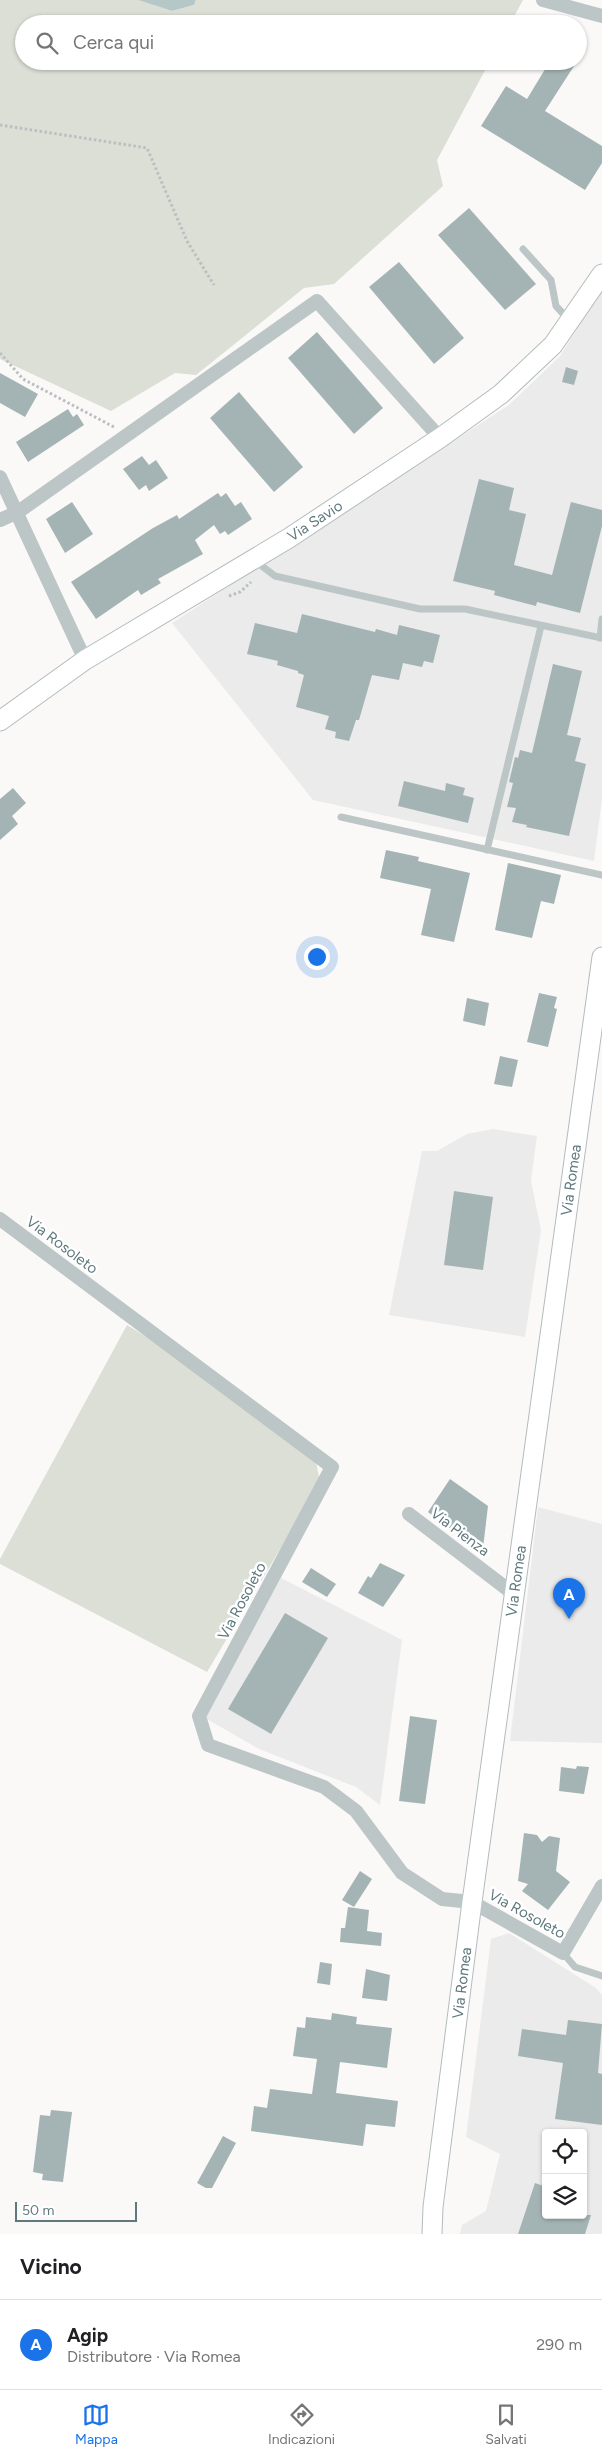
<!DOCTYPE html>
<html lang="it">
<head>
<meta charset="utf-8">
<style>
	:root { --surface:#fff; --page:#f6f6f6; --text:#202124; --muted:#757577; --line:#e0e0e0; --accent:#1a73e8 }
	body { margin:0; font-family:Figtree,sans-serif; background:var(--page); color:var(--text) }
	.controls { position:absolute; right:15px; bottom:15px; display:grid; overflow:hidden; border-radius:5px; box-shadow:0 1px 4px #0004 }
	.controls button { width:45px; height:45px; display:grid; place-items:center; padding:0; border:0; border-bottom:1px solid var(--line); background:var(--surface); color:var(--text); font:25px sans-serif }
	.scale { position:absolute; left:15px; bottom:12px; width:122px; box-sizing:border-box; padding-left:5px; border:2px solid #5f787d; border-top:0; font-size:14px; line-height:18px; white-space:nowrap; color:#5f787d; -webkit-text-stroke:4px #fff; paint-order:stroke }
	.you { position:absolute; left:316px; top:956px; width:18px; height:18px; margin:-12px; border:4px solid #fff; border-radius:50%; background:#1a73e8; box-shadow:0 0 0 8px #1a73e833 }
	.badge { display:grid; place-items:center; width:32px; height:32px; border-radius:50%; background:var(--accent); color:#fff; font-size:16px; font-weight:700 }
	.pin { position:absolute; translate:-50% -41px; filter:drop-shadow(0 1px 2px #0008) }
	.pin::after { content:''; position:absolute; top:26px; width:18px; height:15px; background:inherit; clip-path:polygon(0 0,100% 0,50% 100%) }
	.list { margin:0; padding:0; list-style:none }
	h2 { display:flex; justify-content:space-between; align-items:center; height:65px; margin:0; padding:0 20px; font-size:21px }
	h2 small { font-size:16px; font-weight:400; color:var(--muted) }
	.list li { display:grid; grid-template-columns:32px 1fr auto; gap:15px; align-items:center; box-sizing:border-box; height:90px; padding:0 20px; border-top:1px solid var(--line) }
	.list b { display:block; font-size:19px; white-space:nowrap }
	.list p { margin:0; font-size:16px; white-space:nowrap; color:var(--muted) }
	.list em { font-size:16px; font-style:normal; color:var(--muted) }
	.icon { flex:none; width:28px; height:28px; fill:none; stroke:currentColor; stroke-width:2; stroke-linecap:round; stroke-linejoin:round }
	.map { position:relative; flex:none; width:602px; height:2234px; overflow:hidden }
	.search { position:absolute; background:var(--surface); box-shadow:0 1px 4px #0004; left:15px; right:15px; top:15px; height:55px; display:flex; align-items:center; gap:12px; box-sizing:border-box; padding:0 18px; border-radius:28px; color:var(--muted); font-size:19px }
	.sheet { height:155px; background:var(--surface) }
	nav { display:flex; justify-content:space-around; align-items:center; box-sizing:border-box; height:70px; border-top:1px solid var(--line); background:var(--surface); font-size:14px; color:var(--muted) }
	nav a { display:grid; justify-items:center; gap:2px }
	nav .on { color:var(--accent) }
	.map>svg:first-child { display:block }
	.built { fill:#eaebea; fill-rule:evenodd }
	.green { fill:#dbdfd6 }
	.water { fill:#b5c8c7 }
	.building { fill:#a4b4b5 }
	.lines { fill:none; stroke-linecap:round; stroke-linejoin:round }
	.secondary-casing { stroke:#b2bcbe; stroke-width:21 }
	.path { stroke:#bac0c1; stroke-width:3; stroke-dasharray:2.5 2.5; stroke-linecap:butt }
	.lane { stroke:#bdc6c7; stroke-width:7 }
	.street { stroke:#bdc6c7; stroke-width:14 }
	.secondary { stroke:#fff; stroke-width:19 }
	.labels { text-anchor:middle; stroke-width:5; stroke-linejoin:round; paint-order:stroke }
	.street-label { font-size:15px; fill:#5f787d; stroke:#fff }
</style>
</head>
<body>
<div class="map">
<svg width="602" height="2234" viewBox="0 0 602 2234">
	<rect width="100%" height="100%" fill="#faf9f7"/>
	<g class="built">
		<polygon points="602,289 602,799 594,861 313,800 172,623 509,405 560,356"/>
		<polygon points="493,1129 537,1136 531,1181 541,1230 525,1337 389,1315 422,1151 437,1151 467,1134"/>
		<polygon points="538,1507 602,1524 602,1743 510,1741"/>
		<polygon points="281,1578 402,1640 380,1805 356,1787 259,1749 205,1718"/>
		<path d="M 509,1933 L 596,1988 L 602,1995 L 602,2234 L 460,2234 L 462,2225 L 486,2211 L 500,2154 L 466,2137 L 491,1939 ZM 546,2133 L 583,2133 L 583,2215 L 546,2215 Z"/>
	</g>
	<g class="green">
		<polygon points="0,0 138,0 172,11 194,5 196,0 523,0 510,24 24,24 24,61 490,61 437,160 443,186 334,284 304,288 196,375 175,373 111,411 0,359"/>
		<polygon points="127,1325 196,1367 316,1462 320,1482 207,1672 0,1564 0,1559"/>
	</g>
	<polygon class="water" points="138,0 196,0 194,5 172,11"/>
	<g class="building">
		<polygon points="550,61 567,61 574,66 545,111 602,146 602,163 585,190 481,126 506,86 527,99"/>
		<polygon points="469,208 536,284 505,310 438,235"/>
		<polygon points="399,262 464,338 434,364 369,287"/>
		<polygon points="317,332 383,408 354,434 288,358"/>
		<polygon points="566,367 578,371 574,385 562,382"/>
		<polygon points="0,373 38,394 25,417 0,403"/>
		<polygon points="239,392 303,467 274,492 210,418"/>
		<polygon points="68,409 73,417 77,414 84,425 28,462 16,442"/>
		<polygon points="142,456 149,465 156,460 168,478 149,491 146,485 139,490 123,469"/>
		<polygon points="479,479 514,488 509,510 526,514 514,565 552,575 571,502 602,510 602,526 580,613 537,602 536,606 494,595 495,591 453,581"/>
		<polygon points="218,493 221,497 226,493 235,506 241,502 252,519 228,535 225,531 220,534 214,525 195,540 203,554 158,579 161,583 141,595 138,590 96,619 71,582 153,528 177,515 179,519"/>
		<polygon points="72,502 93,534 65,553 46,519"/>
		<polygon points="302,614 375,632 376,629 397,635 399,625 440,635 433,663 424,661 422,667 403,663 399,680 372,675 359,720 356,720 349,741 335,738 336,732 325,729 329,716 296,707 304,675 298,673 298,671 277,665 278,661 247,654 255,623 297,633"/>
		<polygon points="553,664 582,671 567,735 581,738 575,761 586,764 569,836 526,827 527,825 512,822 516,808 507,807 513,783 509,782 515,757 518,758 520,750 532,753"/>
		<polygon points="404,781 445,791 446,783 465,788 463,795 474,798 468,823 398,806"/>
		<polygon points="13,788 26,803 12,816 18,824 0,840 0,799"/>
		<polygon points="386,850 419,857 418,861 470,873 454,942 421,935 431,889 380,878"/>
		<polygon points="508,863 561,875 554,904 541,901 532,938 495,930"/>
		<polygon points="539,993 557,997 554,1008 557,1009 548,1047 527,1042"/>
		<polygon points="467,998 489,1003 485,1026 463,1021"/>
		<polygon points="500,1056 518,1060 512,1087 494,1084"/>
		<polygon points="454,1191 493,1197 483,1270 444,1265"/>
		<polygon points="450,1479 488,1506 483,1548 473,1546 428,1512"/>
		<polygon points="380,1563 405,1575 383,1607 358,1593 368,1576 371,1578"/>
		<polygon points="311,1568 336,1584 327,1597 302,1582"/>
		<polygon points="285,1613 328,1638 271,1734 228,1709"/>
		<polygon points="410,1716 437,1720 425,1804 399,1801"/>
		<polygon points="577,1766 589,1767 584,1794 559,1791 561,1767 576,1769"/>
		<polygon points="524,1833 537,1835 542,1842 549,1836 560,1838 556,1871 570,1882 548,1910 522,1891 528,1884 518,1881"/>
		<polygon points="360,1871 372,1879 354,1907 342,1900"/>
		<polygon points="348,1907 369,1910 367,1931 382,1933 381,1946 340,1942 341,1928 345,1928"/>
		<polygon points="320,1962 332,1964 330,1985 317,1983"/>
		<polygon points="366,1969 390,1975 387,2001 362,1998"/>
		<polygon points="332,2013 357,2017 356,2024 392,2028 387,2068 340,2062 336,2093 398,2101 395,2127 366,2124 363,2146 251,2131 254,2106 267,2108 270,2089 312,2094 317,2059 293,2056 297,2027 305,2028 306,2017 331,2020"/>
		<polygon points="568,2020 602,2024 598,2073 602,2074 602,2125 555,2119 563,2063 518,2056 522,2029 566,2035"/>
		<polygon points="51,2110 72,2112 63,2182 42,2180 43,2174 33,2172 40,2115 50,2116"/>
		<polygon points="223,2136 236,2143 212,2188 206,2188 197,2183"/>
		<polygon points="535,2183 546,2187 546,2215 591,2215 585,2234 518,2234"/>
	</g>
	<g class="lines">
		<defs>
			<g id="secondary">
				<polyline points="0,721 85,660 289,538 440,438 501,394 553,345 602,274"/>
				<polyline points="432,2234 433,2207 472,1902 602,957"/>
			</g>
		</defs>
		<use href="#secondary" class="secondary-casing"/>
		<g class="path">
			<polyline points="0,125 147,148 187,241 214,285"/>
			<polyline points="0,353 23,379 114,427"/>
			<polyline points="229,596 240,592 251,582"/>
		</g>
		<g class="lane">
			<polyline points="523,249 551,280 556,306 569,320"/>
			<polyline points="254,560 275,576 420,609 465,609 602,638"/>
			<polyline points="600,638 602,619"/>
			<polyline points="341,817 602,875"/>
			<polyline points="487,850 541,626"/>
			<polyline points="563,1953 575,1967 602,1976"/>
		</g>
		<g class="street">
			<polyline points="543,0 602,16"/>
			<polyline points="0,477 85,660"/>
			<polyline points="0,520 18,512 317,301 440,438"/>
			<polyline points="0,1219 332,1467 199,1716 208,1745 324,1787 356,1811 402,1873 442,1899 472,1902 563,1953 602,1886"/>
			<polyline points="409,1514 515,1595"/>
		</g>
		<use href="#secondary" class="secondary"/>
	</g>
	<g class="labels">
		<g class="street-label">
			<text transform="translate(315 521) rotate(-33)" y="5">Via Savio</text>
			<text transform="translate(571 1180) rotate(-82)" y="5">Via Romea</text>
			<text transform="translate(62 1245) rotate(37)" y="5">Via Rosoleto</text>
			<text transform="translate(460 1532) rotate(37)" y="5">Via Pienza</text>
			<text transform="translate(516 1581) rotate(-82)" y="5">Via Romea</text>
			<text transform="translate(242 1601) rotate(-62)" y="5">Via Rosoleto</text>
			<text transform="translate(527 1914) rotate(29)" y="5">Via Rosoleto</text>
			<text transform="translate(462 1983) rotate(-83)" y="5">Via Romea</text>
		</g>
	</g>
</svg>
<div class="controls">
<button><svg class="icon" aria-label="locate" viewBox="0 0 24 24"><circle cx="12" cy="12" r="6"/><path d="M12 2v4M12 18v4M2 12h4M18 12h4"/></svg></button>
<button><svg class="icon" aria-label="layers" viewBox="0 0 24 24"><path d="M12 4l9 5-9 5-9-5zM3 14l9 5 9-5"/></svg></button>
</div>
<div class="scale">50 m</div>
<div class="you"></div>
<div class="pin badge" style="left:569px;top:1619px">A</div>
<div class="search"><svg class="icon" aria-label="search" viewBox="0 0 24 24"><circle cx="10" cy="10" r="6"/><path d="M15 15l6 6"/></svg>Cerca qui</div>
</div>
<section class="sheet">
<h2>Vicino<small></small></h2>
<ul class="list">
<li><span class="badge">A</span><div><b>Agip</b><p>Distributore · Via Romea</p></div><em>290 m</em></li>
</ul>
</section>
<nav>
<a class="on"><svg class="icon" aria-label="map" viewBox="0 0 24 24"><path d="M3 6l6-2 6 2 6-2v14l-6 2-6-2-6 2zM9 4v14M15 6v14"/></svg>Mappa</a>
<a><svg class="icon" aria-label="directions" viewBox="0 0 24 24"><path d="M12 3l9 9-9 9-9-9zM9 14v-3h6M13 9l2 2-2 2"/></svg>Indicazioni</a>
<a><svg class="icon" aria-label="saved" viewBox="0 0 24 24"><path d="M7 4h10v16l-5-4-5 4z"/></svg>Salvati</a>
</nav>
</body>
</html>
